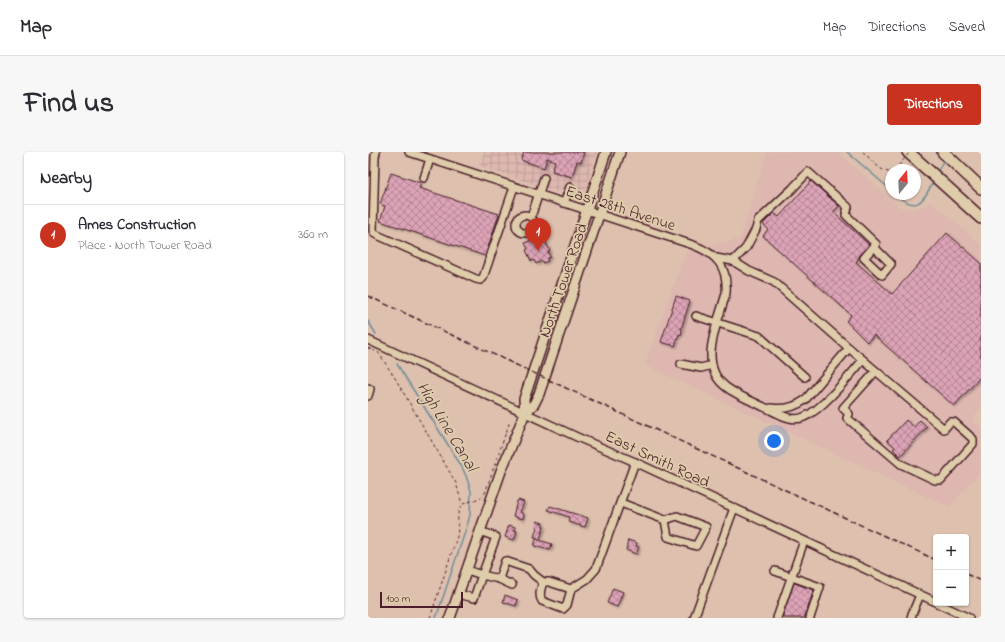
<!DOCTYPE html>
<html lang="en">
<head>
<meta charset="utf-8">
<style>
	:root { --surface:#fff; --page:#f7f7f7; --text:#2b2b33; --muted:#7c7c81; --line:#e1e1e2; --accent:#c8321e }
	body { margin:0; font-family:"Indie Flower",sans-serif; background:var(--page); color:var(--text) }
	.controls { position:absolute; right:12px; bottom:12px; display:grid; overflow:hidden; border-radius:4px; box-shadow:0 1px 3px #0004 }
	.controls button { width:36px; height:36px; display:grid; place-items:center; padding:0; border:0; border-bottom:1px solid var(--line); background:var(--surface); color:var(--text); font:20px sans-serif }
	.compass { position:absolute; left:517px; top:12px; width:36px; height:36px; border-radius:50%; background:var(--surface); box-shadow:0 1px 3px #0004; rotate:18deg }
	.scale { position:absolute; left:12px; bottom:10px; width:83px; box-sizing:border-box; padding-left:4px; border:2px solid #4a1f2b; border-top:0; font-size:11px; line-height:14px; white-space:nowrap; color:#4a1f2b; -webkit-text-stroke:3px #dfccaa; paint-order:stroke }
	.you { position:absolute; left:406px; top:289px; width:14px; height:14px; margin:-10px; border:3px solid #fff; border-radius:50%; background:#1a73e8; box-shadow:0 0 0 6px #1a73e833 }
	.badge { display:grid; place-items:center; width:26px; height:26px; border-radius:50%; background:var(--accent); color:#fff; font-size:13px; font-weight:700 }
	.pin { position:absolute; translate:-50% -33px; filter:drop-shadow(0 1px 2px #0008) }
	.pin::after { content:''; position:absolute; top:21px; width:14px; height:12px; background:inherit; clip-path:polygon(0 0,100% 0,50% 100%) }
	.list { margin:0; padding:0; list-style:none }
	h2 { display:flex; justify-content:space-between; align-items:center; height:52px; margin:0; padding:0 16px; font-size:17px }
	h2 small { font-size:13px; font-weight:400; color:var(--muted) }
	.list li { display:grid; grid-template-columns:26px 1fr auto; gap:12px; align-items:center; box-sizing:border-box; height:60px; padding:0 16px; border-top:1px solid var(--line) }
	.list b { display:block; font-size:15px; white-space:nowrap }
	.list p { margin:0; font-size:13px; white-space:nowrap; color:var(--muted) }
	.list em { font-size:13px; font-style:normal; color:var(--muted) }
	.map { position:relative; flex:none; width:613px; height:466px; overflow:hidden; border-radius:4px }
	header { display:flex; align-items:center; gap:24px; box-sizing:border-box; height:56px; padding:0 20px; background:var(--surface); border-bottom:1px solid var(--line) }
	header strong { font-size:19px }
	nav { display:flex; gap:22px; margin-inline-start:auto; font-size:14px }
	.intro { display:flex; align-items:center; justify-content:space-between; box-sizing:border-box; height:96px; padding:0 24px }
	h1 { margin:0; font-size:28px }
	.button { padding:10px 18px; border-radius:4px; background:var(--accent); color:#fff; font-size:14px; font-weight:700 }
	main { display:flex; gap:24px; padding:0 24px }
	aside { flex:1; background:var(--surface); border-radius:4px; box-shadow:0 1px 3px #0004 }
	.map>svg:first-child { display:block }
	.built { fill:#ddb7b0 }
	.industrial { fill:url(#industrial-grid) }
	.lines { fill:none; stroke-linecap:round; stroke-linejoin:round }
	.stream { stroke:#708e9b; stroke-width:1.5 }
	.building { fill:url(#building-cross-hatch); stroke:#4a1f2b; filter:url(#shadow) }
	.minor-casing { stroke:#4a1f2b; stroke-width:10 }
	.major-casing { stroke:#4a1f2b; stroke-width:12 }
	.highway-casing { stroke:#4a1f2b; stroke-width:14 }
	.path { stroke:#4a1f2b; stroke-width:1; stroke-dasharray:3 3; stroke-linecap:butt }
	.minor { stroke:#dfccaa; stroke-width:7 }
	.major { stroke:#dfccaa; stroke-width:9 }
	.highway { stroke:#dfccaa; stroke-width:11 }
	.rail { stroke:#4a1f2b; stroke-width:1.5; stroke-dasharray:6 3; stroke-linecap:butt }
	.path-bridge { stroke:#4a1f2b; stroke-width:1; stroke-dasharray:3 3; stroke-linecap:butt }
	.labels { text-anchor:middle; stroke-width:3.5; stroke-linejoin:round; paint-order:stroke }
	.street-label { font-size:16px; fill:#4a1f2b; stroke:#dfccaa }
	.water-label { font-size:17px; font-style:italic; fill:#50323e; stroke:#dfccaa }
</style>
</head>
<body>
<header>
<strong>Map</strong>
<nav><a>Map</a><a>Directions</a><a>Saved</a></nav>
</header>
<div class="intro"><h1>Find us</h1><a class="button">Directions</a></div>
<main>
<aside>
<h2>Nearby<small></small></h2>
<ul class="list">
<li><span class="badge">1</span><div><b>Ames Construction</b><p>Place · North Tower Road</p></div><em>360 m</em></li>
</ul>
</aside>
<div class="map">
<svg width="613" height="466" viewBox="0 0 613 466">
	<defs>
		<pattern id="industrial-grid" width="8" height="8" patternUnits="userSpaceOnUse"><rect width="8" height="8" fill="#ddb7b0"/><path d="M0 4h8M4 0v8" fill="none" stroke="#bf9d98"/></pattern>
		<pattern id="building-cross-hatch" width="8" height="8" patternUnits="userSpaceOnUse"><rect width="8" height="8" fill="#dba3b6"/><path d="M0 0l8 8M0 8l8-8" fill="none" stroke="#b48494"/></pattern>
		<filter id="shadow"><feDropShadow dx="2" dy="1.5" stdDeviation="1" flood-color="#0004"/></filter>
	</defs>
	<rect width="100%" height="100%" fill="#dec0ae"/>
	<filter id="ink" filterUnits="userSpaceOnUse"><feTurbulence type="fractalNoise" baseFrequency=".025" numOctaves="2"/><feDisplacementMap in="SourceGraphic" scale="8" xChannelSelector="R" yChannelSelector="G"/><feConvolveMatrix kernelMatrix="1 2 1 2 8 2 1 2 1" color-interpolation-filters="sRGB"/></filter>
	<g filter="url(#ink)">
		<polygon class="built" points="399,0 470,0 531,55 543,58 552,56 563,49 613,93 613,256 604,267 613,276 613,320 581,355 277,213 318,99 372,87"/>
		<polygon class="industrial" points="116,0 229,0 214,48 111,14"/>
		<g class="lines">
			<g class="stream">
				<polyline points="479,0 523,38"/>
				<polyline points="569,21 576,7"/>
				<path d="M 527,42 C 550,62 555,49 566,28"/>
				<polyline points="0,169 8,182"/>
				<polyline points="29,212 94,315 98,324 103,339 102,363 98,377 68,466"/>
			</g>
		</g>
		<g class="building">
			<polygon points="156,0 216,0 213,10 209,9 204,25 184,19 187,9 179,6 176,16 153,8"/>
			<polygon points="23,21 53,31 51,36 131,62 117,104 12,69 17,54 12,52"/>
			<polygon points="443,29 471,54 465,60 501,93 492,103 488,110 524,142 579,81 613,111 613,224 586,254 506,183 499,190 478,169 483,163 395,84 400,77 395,72 406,61 411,65"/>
			<polygon points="172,84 175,90 177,89 182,99 180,100 182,105 179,107 180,109 175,111 174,109 168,112 166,108 163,109 158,98 160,97 157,91"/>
			<polygon points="308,144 322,149 313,177 314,178 313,183 311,182 307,194 293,190"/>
			<polygon points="538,268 546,275 552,268 559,275 532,304 525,297 527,295 519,288"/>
			<polygon points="150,348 156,350 152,360 156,362 155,367 145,364 149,349"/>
			<polygon points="182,354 220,366 217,375 200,370 201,365 180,358"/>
			<polygon points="169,369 175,371 175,374 176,374 172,387 166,385 169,375 168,375"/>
			<polygon points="141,373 147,375 146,378 149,379 146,388 137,385"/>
			<polygon points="168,387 184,392 182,398 166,394"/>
			<polygon points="260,388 269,391 268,394 271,395 268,402 258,398"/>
			<polygon points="426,431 446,438 436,466 414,466"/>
			<polygon points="245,436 255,440 249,455 239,451"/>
			<polygon points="137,443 150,448 148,454 135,450"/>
		</g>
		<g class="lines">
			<defs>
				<g id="minor">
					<polyline points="8,0 7,5 5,79 7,82 108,127 112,128 115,126 146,35"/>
					<path d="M 41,0 L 325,93 C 349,102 360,115 358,141 C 351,170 328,212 358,235 C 370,244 384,249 396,255 C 408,260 423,271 436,265 C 454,258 481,224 495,208"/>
					<polyline points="56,26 62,7"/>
					<polyline points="196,51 202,35"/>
					<circle cx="157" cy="72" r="9"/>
					<polyline points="163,65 176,26"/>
					<polyline points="348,106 365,109 381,119 406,130 481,196 576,277 582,270 586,270 605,287 605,292 573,328 567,328 533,312 479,266 481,262 475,256 508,219"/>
					<polyline points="365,109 378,96 388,77 390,69 424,37 440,20 480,55 478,63 508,92 508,93 507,96 523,112 514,123 496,106 508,92"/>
					<polyline points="328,164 391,184 437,225"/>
					<polyline points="0,188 209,285 267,310 568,450"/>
					<polyline points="313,212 333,216 344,213"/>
					<polyline points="0,236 2,237 0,244"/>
					<path d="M 403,256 C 416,258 426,256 437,248 L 481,196"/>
					<polyline points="253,351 297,368 309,364 338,375 328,394 300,385 297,368"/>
					<polyline points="99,418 114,423 128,385 112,379"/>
					<polyline points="407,419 452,435 442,466"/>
					<polyline points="131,427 144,433"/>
					<polyline points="175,430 181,430 203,437"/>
					<path d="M 90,442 L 106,446 L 114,423 L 131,427 L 137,409 L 161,417 L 166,423 L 175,430 C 173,436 170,443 174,449 L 195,457 L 199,453 L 203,437 L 219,427 L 228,417 L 267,310"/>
					<polyline points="569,451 601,466"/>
					<polyline points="326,466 366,356"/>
					<polyline points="409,466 436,389"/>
					<polyline points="543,466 544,462 552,443"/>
				</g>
				<g id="major">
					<polyline points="157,261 166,252 171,242 252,0"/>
					<polyline points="82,466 133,319 157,261 156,247 159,238 238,0"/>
				</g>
				<g id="highway">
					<polyline points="540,0 613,66"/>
					<polyline points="575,0 613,36"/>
				</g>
			</defs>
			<use href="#minor" class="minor-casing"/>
			<use href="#major" class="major-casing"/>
			<use href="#highway" class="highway-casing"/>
			<g class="path">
				<path d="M 495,0 C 502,6 513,21 523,20"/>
				<polyline points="0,196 7,199"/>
				<polyline points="10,200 27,226 88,331 94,352"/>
				<path d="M 62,466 L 89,385 C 91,376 88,362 92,355 C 97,348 111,350 117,341 L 142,269"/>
			</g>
			<use href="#minor" class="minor"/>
			<use href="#major" class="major"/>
			<use href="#highway" class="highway"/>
			<g class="rail">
				<polyline points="0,144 568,408"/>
				<polyline points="598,422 613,429"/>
			</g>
			<polyline class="path-bridge" points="527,18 542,0"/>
		</g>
	</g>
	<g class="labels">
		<g class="street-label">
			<text transform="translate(253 55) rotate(18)" y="6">East 28th Avenue</text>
			<text transform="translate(194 128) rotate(-71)" y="6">North Tower Road</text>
			<text transform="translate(290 306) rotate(25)" y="6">East Smith Road</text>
		</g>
		<g class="water-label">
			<text transform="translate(80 274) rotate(59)" y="6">High Line Canal</text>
		</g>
	</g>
</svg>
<div class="controls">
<button>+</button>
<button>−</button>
</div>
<svg class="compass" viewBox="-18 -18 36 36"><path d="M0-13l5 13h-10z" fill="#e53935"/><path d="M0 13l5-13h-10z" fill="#7c7c81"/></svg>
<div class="scale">100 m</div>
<div class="you"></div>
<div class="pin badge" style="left:170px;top:99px">1</div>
</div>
</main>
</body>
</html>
